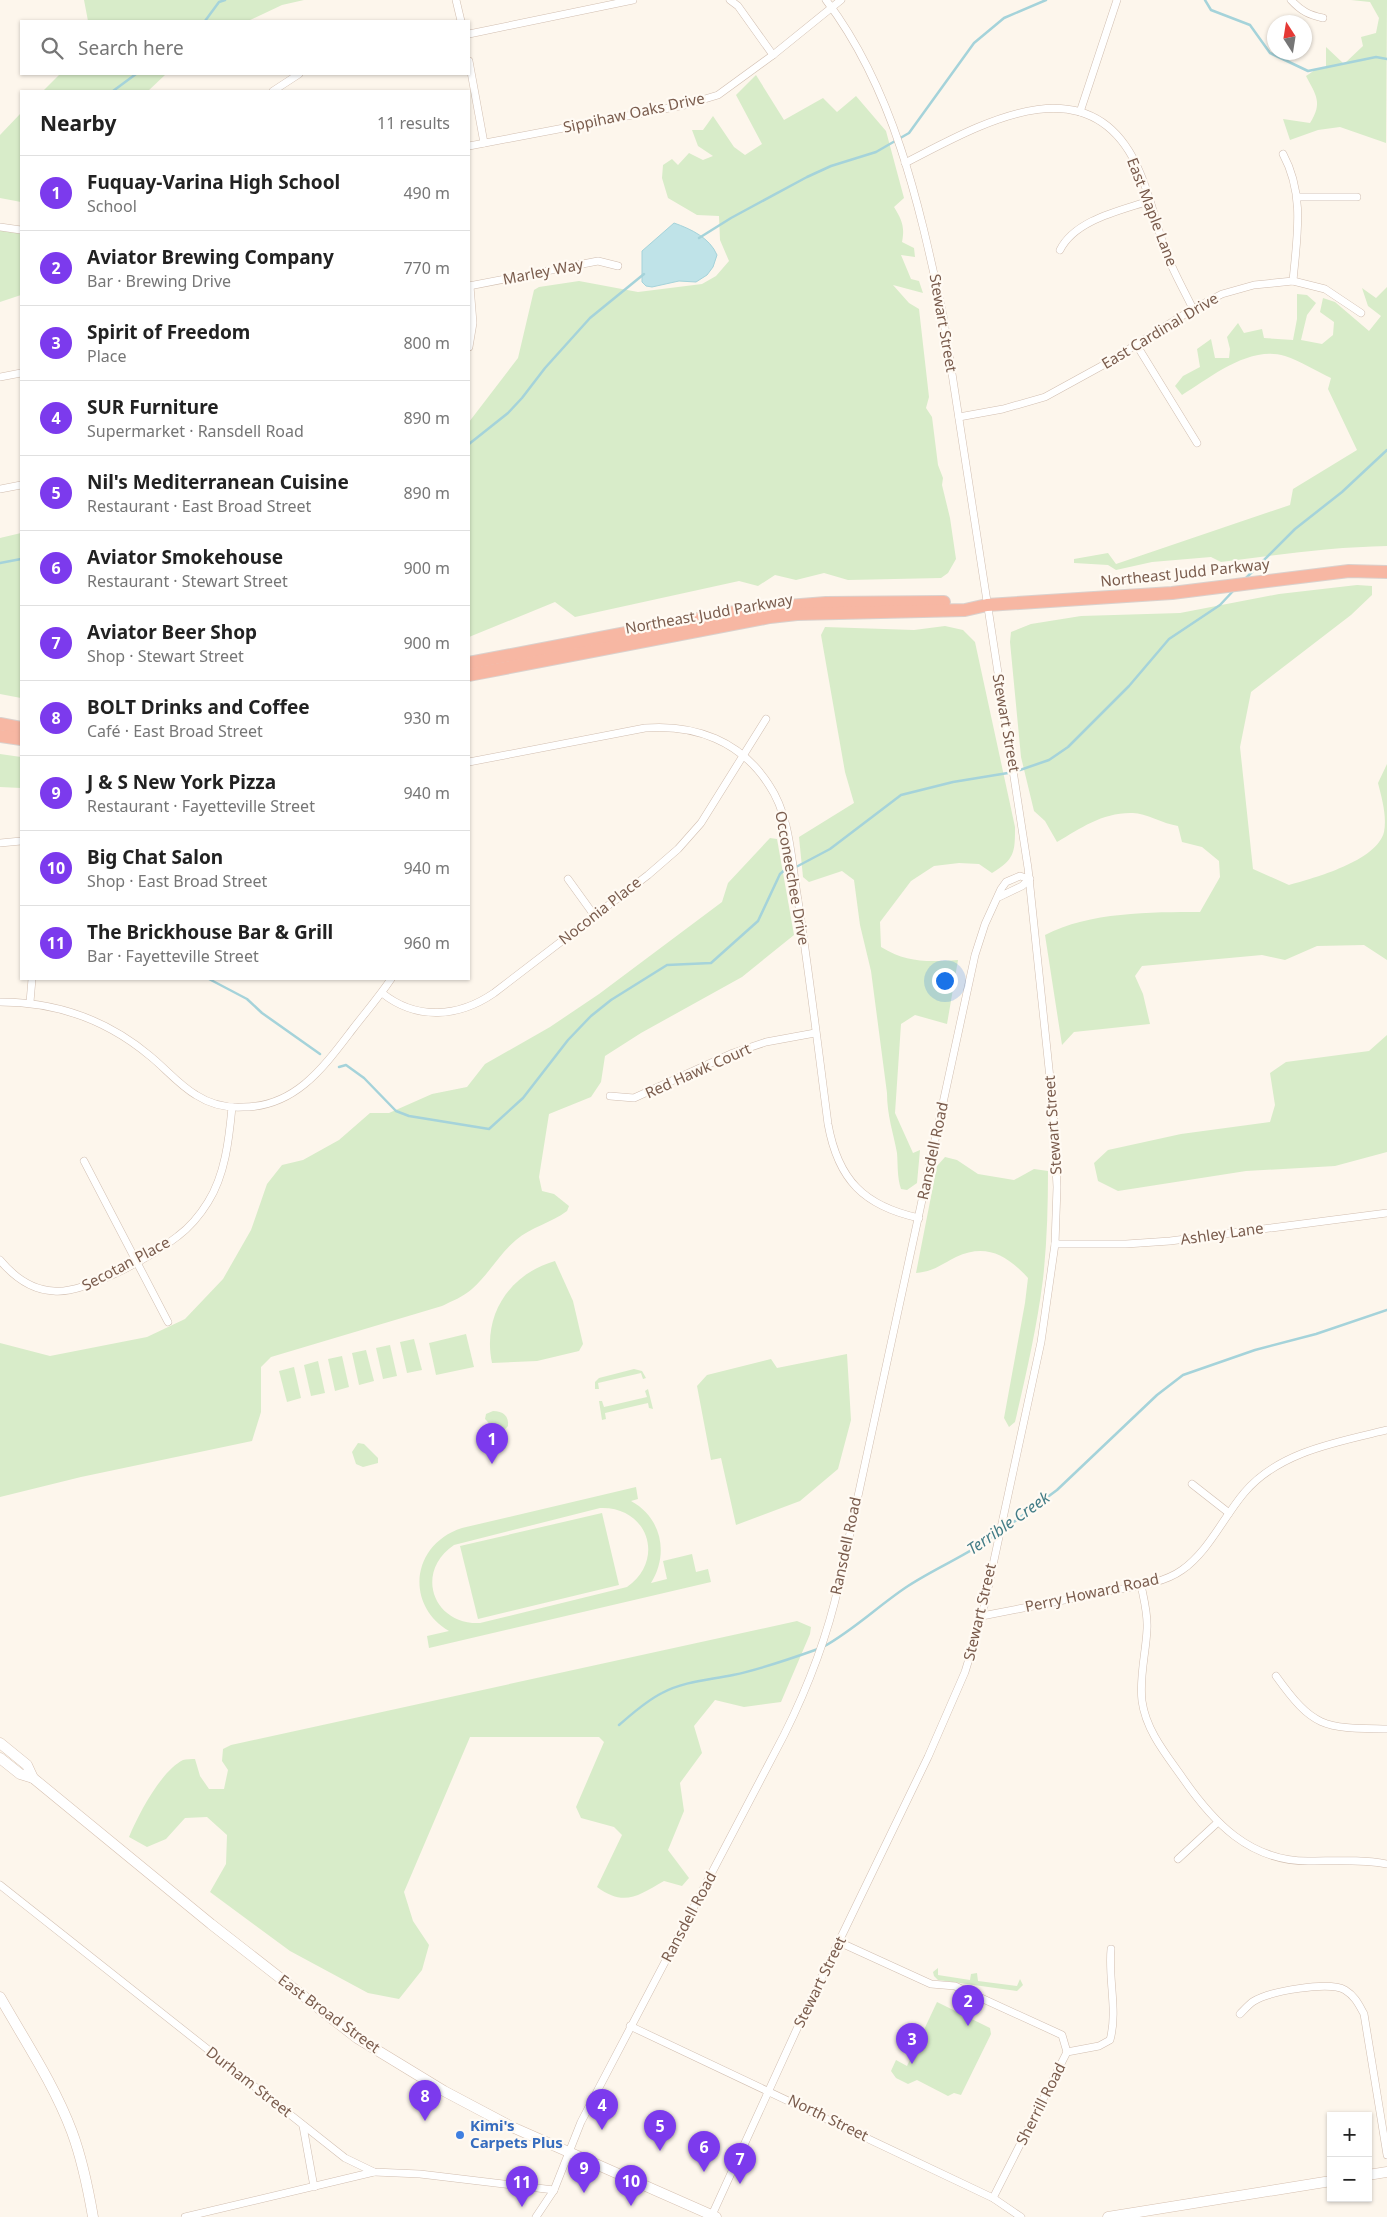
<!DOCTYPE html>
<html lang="en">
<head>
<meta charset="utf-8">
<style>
	:root { --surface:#fff; --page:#f2f2f2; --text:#222; --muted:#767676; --line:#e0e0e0; --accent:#7c3aed }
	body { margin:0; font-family:"Noto Sans",sans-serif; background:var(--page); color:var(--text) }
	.controls { position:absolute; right:15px; bottom:15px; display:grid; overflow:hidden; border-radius:0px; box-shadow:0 1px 4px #0004 }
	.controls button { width:45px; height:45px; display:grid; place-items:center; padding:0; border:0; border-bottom:1px solid var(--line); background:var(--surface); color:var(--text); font:25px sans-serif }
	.compass { position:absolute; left:1267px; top:15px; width:45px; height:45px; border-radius:50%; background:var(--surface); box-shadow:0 1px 4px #0004; rotate:348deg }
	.you { position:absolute; left:944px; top:980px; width:18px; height:18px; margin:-12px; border:4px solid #fff; border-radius:50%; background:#1a73e8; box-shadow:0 0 0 8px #1a73e833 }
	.badge { display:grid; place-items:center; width:32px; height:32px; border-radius:50%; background:var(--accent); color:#fff; font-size:16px; font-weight:700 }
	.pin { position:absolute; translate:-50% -41px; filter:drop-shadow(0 1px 2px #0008) }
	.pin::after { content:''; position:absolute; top:26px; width:18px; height:15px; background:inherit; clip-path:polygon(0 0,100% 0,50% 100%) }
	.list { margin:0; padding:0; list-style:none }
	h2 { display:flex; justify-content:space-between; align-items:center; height:65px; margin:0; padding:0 20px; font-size:21px }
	h2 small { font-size:16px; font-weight:400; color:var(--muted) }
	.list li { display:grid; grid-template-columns:32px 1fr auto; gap:15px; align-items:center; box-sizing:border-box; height:75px; padding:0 20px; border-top:1px solid var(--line) }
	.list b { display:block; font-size:19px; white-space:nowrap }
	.list p { margin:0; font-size:16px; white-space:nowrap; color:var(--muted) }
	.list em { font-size:16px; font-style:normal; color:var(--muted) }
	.icon { flex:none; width:28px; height:28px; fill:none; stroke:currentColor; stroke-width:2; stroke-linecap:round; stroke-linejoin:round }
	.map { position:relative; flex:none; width:1387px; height:2217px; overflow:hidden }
	.search { position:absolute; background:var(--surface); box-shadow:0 1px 4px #0004; left:20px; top:20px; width:450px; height:55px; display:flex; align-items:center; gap:12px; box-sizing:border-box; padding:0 18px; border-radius:0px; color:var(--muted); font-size:19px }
	.panel { position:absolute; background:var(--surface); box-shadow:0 1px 4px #0004; left:20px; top:90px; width:450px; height:890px; border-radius:0px }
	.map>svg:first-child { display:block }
	.green { fill:#d8ecc9; fill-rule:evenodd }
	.water { fill:#bfe3e8; stroke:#a5d3da }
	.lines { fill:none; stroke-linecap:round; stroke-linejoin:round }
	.stream { stroke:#a5d3da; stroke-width:2.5 }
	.street-casing { stroke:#d1beb0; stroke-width:8 }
	.secondary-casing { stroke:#d6c0b0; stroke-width:11 }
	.highway-casing { stroke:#dad1cd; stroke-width:14 }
	.street { stroke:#fff; stroke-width:7 }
	.secondary { stroke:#fff; stroke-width:10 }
	.highway { stroke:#f7b7a3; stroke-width:12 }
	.shop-dot { fill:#3f7fe0; stroke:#fffaf3; stroke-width:2 }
	.labels { text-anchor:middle; stroke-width:4.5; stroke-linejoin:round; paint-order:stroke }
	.street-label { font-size:15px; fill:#7a5c4d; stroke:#fffaf3 }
	.shop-label { font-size:15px; font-weight:bold; fill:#366cbe; stroke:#fffaf3; text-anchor:start }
	.water-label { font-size:16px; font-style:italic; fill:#437c86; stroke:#fffaf3 }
</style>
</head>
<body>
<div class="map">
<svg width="1387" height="2217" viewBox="0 0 1387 2217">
	<rect width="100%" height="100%" fill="#fdf6ec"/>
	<g class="green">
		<polygon points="84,0 304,0 282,5 248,21 88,21"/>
		<path d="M 1351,0 L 1387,0 L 1386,143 L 1340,127 L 1318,130 L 1290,140 L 1283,119 L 1310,123 C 1323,103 1316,95 1306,76 L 1315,70 L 1326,68 L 1326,47 L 1344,64 L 1363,46 L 1361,37 L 1376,33 L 1379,18 L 1370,2 Z"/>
		<polygon points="60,74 166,74 148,91 43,91"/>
		<path d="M 756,75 L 784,120 L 823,98 L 837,112 L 856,96 L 886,131 L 904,198 L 894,207 C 902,220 905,227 902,242 L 914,248 L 915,257 L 901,255 L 911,279 L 919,281 L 923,293 L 893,285 L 909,303 L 919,309 L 929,397 L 926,408 L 932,417 L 938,465 L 943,478 L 942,485 L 950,518 L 956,559 L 948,573 L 941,578 L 848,580 L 824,573 L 796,580 L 775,575 L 758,586 L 739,581 L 575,617 L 555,602 L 469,637 L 469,422 L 518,358 L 534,290 L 539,287 L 579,281 L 638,292 L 702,284 L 716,276 L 729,261 L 720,240 L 719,216 L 697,215 L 668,198 L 662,178 L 663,165 L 672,159 L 678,165 L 689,153 L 703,160 L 713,156 L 698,146 L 692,130 L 703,130 L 713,116 L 734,147 L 745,155 L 762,144 L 736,95 Z"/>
		<polygon points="21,113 21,202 0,198 0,135"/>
		<polygon points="0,231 21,231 21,295 0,302"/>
		<path d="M 1387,287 L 1387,546 C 1331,547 1276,555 1221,562 L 1211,557 L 1152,562 L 1116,570 L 1108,565 L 1074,563 L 1074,559 L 1108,553 L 1116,564 L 1290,505 L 1293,489 L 1357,450 L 1328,389 L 1331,378 C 1316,371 1300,361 1285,356 C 1249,345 1210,378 1182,395 L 1175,386 L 1183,376 L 1200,367 L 1197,349 L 1211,339 L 1215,358 L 1229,358 L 1230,349 L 1227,337 L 1238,323 L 1244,333 L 1262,329 L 1264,338 L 1293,340 L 1297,319 L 1297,294 L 1307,295 L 1316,303 L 1307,315 L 1301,340 L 1322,344 L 1333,335 L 1334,322 L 1320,312 L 1323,298 L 1335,302 L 1369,331 L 1381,316 L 1368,306 L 1362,288 L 1376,298 Z"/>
		<polygon points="21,533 21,698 0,694 0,538"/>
		<path d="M 1357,585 L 1372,586 L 1372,595 L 1351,615 L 1251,692 L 1240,747 L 1253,869 L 1289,885 C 1314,878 1377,861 1384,832 C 1387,816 1382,799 1378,783 L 1387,764 L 1387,960 L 1364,945 L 1317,946 L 1285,960 L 1262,955 L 1142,966 L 1135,976 L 1143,994 L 1150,1024 L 1074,1032 L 1062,1045 L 1045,935 C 1089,912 1151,912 1200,912 L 1220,877 L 1219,861 L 1202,847 L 1182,842 L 1178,826 C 1164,824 1145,813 1133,813 C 1103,812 1081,828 1057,842 L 1045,821 L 1034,811 L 1021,757 L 1010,642 L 1011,632 L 1031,624 L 1081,616 L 1180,613 L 1279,594 Z"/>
		<path d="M 945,626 L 963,630 L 975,642 L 1015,827 C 1015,852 1015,859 992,873 L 979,864 L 959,863 L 934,866 L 911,881 L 880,922 L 881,947 C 907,963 928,962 958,960 L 947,1024 L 915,1015 L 901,1024 L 895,1113 L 913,1153 L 920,1150 L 917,1183 L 907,1190 L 901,1189 C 897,1177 898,1165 897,1153 C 893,1132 887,1115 887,1093 L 871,971 L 860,925 L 854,880 L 842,871 L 809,882 L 803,877 L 799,837 L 854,803 L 845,772 L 821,635 L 825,627 L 914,630 Z"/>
		<polygon points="0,754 21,757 21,788 0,787"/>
		<path d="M 770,838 L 777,839 L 794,935 L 742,977 L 641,1033 L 605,1056 L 601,1082 L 591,1097 L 549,1114 L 539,1177 L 542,1191 L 554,1194 L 569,1206 L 567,1211 C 551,1223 531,1227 516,1240 C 499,1254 489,1274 472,1289 C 463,1297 452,1301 442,1306 L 271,1357 L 261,1367 L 261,1412 L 252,1441 L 81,1477 L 0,1497 L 0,1343 L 50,1356 L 147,1337 L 185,1319 L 223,1279 L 251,1230 L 267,1184 L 282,1165 L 303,1160 L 339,1140 L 370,1113 L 389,1113 L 432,1094 L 467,1087 L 485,1064 L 550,1027 L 599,994 L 722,902 L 728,883 Z"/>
		<polygon points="1387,1035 1387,1152 1335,1166 1246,1171 1118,1191 1098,1181 1094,1163 1108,1150 1181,1134 1270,1122 1275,1105 1270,1073 1286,1062 1369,1051"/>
		<path d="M 945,1157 L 957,1160 L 978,1174 L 1014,1180 L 1034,1169 L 1048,1171 C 1048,1207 1047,1243 1043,1279 C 1037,1327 1026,1375 1015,1422 L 1009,1427 L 1004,1418 L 1025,1303 L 1028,1278 C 1007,1255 986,1243 956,1257 C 940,1265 935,1271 916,1273 L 937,1166 Z"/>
		<path d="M 555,1261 L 573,1301 L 583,1344 L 579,1351 L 537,1361 L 492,1363 C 482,1316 509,1274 555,1261 Z"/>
		<polygon points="466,1334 474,1367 436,1375 429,1343"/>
		<polygon points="414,1339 422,1370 407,1373 400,1342"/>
		<polygon points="390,1345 397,1376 383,1379 376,1348"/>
		<polygon points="366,1350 374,1381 359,1385 352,1353"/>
		<polygon points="847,1354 851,1420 838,1469 800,1501 736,1525 721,1458 711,1460 697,1386 707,1375 771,1359 777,1368"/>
		<polygon points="342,1356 349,1387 335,1391 328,1359"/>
		<polygon points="318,1361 325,1393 311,1396 304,1365"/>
		<polygon points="294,1367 301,1398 287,1402 279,1371"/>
		<polygon points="634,1369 642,1371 646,1378 643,1379 641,1373 598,1383 599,1389 595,1389 595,1382 599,1378"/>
		<polygon points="648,1389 653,1409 649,1408 648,1403 605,1413 606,1419 602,1420 599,1401 602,1401 604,1407 647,1397 645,1391"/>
		<path d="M 493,1411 C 503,1411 509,1416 508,1426 L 500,1435 L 485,1419 L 486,1414 Z"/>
		<polygon points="358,1443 364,1444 378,1458 378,1463 363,1467 356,1464 352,1452"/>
		<path d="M 636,1487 L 638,1499 L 631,1501 C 662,1518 669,1554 651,1583 L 667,1579 L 663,1561 L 692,1554 L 696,1572 L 708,1569 L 711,1582 L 429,1648 L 427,1636 L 449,1631 C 404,1604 412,1544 462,1528 ZM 600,1508 C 648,1506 666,1560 627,1587 L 480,1623 C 433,1625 414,1572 454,1545 Z"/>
		<polygon points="602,1513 619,1585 478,1619 460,1546"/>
		<path d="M 797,1621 L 811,1627 L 810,1634 L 781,1702 L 744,1707 L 715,1700 L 694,1726 L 702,1753 L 680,1783 L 684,1811 L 668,1850 L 689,1878 L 682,1886 L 664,1881 C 638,1896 624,1907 597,1887 L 622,1835 L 614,1827 L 581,1818 L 576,1807 L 604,1742 L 599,1737 L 470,1737 L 404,1892 L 413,1921 L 429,1945 L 422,1970 L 399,1999 L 368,1993 L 290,1951 L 210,1892 L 226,1864 L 227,1835 L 207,1817 L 185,1818 L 166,1839 L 147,1847 L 129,1837 C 138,1815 161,1771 183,1760 C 186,1759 192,1759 195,1759 L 200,1776 L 209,1789 L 224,1789 L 228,1770 L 222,1761 L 223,1749 L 231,1745 Z"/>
		<polygon points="938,1968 938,1975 970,1980 971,1974 977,1973 978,1981 1017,1986 1020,1979 1023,1985 1017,1991 938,1980 934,1976 933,1972"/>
		<polygon points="937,2002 990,2028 991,2034 961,2095 954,2093 948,2096 917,2080 908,2084 896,2078 891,2071 896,2060 907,2066"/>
	</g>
	<path class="water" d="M 674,223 C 691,229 710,238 717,255 L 713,267 L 707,275 L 696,282 L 679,281 L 652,287 L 646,286 L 642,282 L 642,251 Z"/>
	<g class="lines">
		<g class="stream">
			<polyline points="1205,0 1211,10 1250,25 1270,53 1308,71 1376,57 1387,59"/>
			<polyline points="205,21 219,2 225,0"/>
			<polyline points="113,91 136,74"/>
			<polyline points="699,238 731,218 807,177 831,166 876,152 909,133 974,43 1004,18 1046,0"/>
			<polyline points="469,444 508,413 522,398 545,368 590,318 644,274"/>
			<polyline points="0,563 21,559"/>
			<polyline points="1245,579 1295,529 1342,492 1387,450"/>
			<polyline points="796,867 830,849 901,795 953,782 1014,772 1049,760 1068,747 1129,686 1169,639 1220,605 1234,590"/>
			<polyline points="209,979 247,999 262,1013 320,1054"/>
			<polyline points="339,1067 346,1065 364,1078 396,1111 409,1116 489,1129 523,1098 568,1040 591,1016 611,1000 667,965 711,963 758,921 780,874 787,868"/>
			<polyline points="1003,1530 1057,1490 1157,1395 1183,1375 1255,1350 1316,1334 1387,1310"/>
			<path d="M 823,1647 C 854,1630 879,1605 908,1586 C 937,1567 970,1554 998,1533"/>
			<path d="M 619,1725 C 633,1713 646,1701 662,1693 C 684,1681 710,1680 733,1675 C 762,1669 790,1659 818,1649"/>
		</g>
		<defs>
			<g id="street">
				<polyline points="456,0 461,21"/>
				<polyline points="730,0 738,6 773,55"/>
				<path d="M 1291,0 C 1301,11 1309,15 1323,18"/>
				<polyline points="469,34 633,0"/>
				<polyline points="469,61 484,143"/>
				<polyline points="273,91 299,74"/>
				<polyline points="1080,112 1117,0"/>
				<polyline points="469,146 685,105 718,95 773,55 841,0"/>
				<path d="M 1283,154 C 1305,195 1297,236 1293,281"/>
				<path d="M 905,163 C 976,127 1086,60 1136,164 C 1149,190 1155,220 1164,247 C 1171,268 1183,288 1193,309"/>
				<polyline points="1298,197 1357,197"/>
				<polyline points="0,227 21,230"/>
				<path d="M 1060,250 C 1075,220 1119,211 1149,201"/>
				<polyline points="469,286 598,261 618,266"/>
				<polyline points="1136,344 1197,443"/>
				<polyline points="469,347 473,323 470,286"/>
				<polyline points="0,377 21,373"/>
				<polyline points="959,417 1003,409 1045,397 1107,363 1193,309 1222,294 1254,285 1293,281 1325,289 1361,313"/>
				<polyline points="0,489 21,485"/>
				<path d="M 469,762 L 645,728 C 695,724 741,741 769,785 C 790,816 791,858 797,894 C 809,971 818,1047 828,1124 C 838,1180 864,1206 919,1218"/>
				<polyline points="0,843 21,841"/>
				<polyline points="568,879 594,915"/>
				<path d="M 382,993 C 417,1021 459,1017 494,993 L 648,875 L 678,849 L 701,823 L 766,719"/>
				<path d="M 0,1002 C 57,1002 106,1019 150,1056 C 165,1068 179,1085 196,1095 C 210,1104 226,1108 243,1107 C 295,1107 323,1068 352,1030 C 365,1013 379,997 391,979"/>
				<polyline points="30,1002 32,979"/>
				<polyline points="610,1096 634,1098 733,1053 766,1042 815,1033"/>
				<polyline points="84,1161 168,1322"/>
				<polyline points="1055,1244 1126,1244 1170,1241 1387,1213"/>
				<path d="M 0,1260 C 14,1277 31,1290 54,1291 C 85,1294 153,1256 178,1236 C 190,1227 200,1215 208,1202 C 225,1175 229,1140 232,1107"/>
				<polyline points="1192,1484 1229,1513"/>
				<path d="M 1141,1585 C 1144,1600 1148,1614 1147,1629 C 1146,1653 1139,1677 1142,1701 C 1146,1730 1165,1753 1182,1777 C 1213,1822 1249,1861 1308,1861 C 1334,1861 1361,1859 1387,1864"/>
				<path d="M 982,1616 C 1023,1608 1064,1600 1105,1592 C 1129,1587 1161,1585 1182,1570 C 1208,1552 1223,1518 1244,1493 C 1278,1452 1337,1442 1387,1430"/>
				<path d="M 1276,1676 C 1314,1729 1324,1728 1387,1729"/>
				<polyline points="1178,1859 1217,1823"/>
				<polyline points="0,1885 345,2158 374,2172 420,2174 554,2190"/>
				<polyline points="839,1942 920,1979 931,1984 955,1986 1062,2035 1067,2052"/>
				<path d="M 1240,2014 C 1244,2010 1249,2004 1254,2001 C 1270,1991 1329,1981 1345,1990 C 1355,1996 1359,2005 1364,2014 L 1387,2155"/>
				<polyline points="630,2026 993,2198 1021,2217"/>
				<path d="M 1067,2052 L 1099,2046 L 1110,2040 C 1118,2011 1108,1979 1111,1949"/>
				<polyline points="303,2126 314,2187"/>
				<polyline points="993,2198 1067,2052"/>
				<path d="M 712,2215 L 801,2020 L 928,1757 L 965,1672 L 982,1616 L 1041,1342 L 1055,1244 L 1057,1187 L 1053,1107 L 1028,868 L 943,315 C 919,205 895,91 826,0"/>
				<polyline points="185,2217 374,2172"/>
				<path d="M 536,2217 L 554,2190 L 581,2122 L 784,1735 C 808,1687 827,1638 839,1584 L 975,955 L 985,924 L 1001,889 L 1006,882 L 1020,876 L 1030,879 L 1022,886 L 999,897"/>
			</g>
			<g id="secondary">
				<polyline points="0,1743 27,1765 33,1778 211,1924 357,2038 444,2091 512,2127 716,2217"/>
				<polyline points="0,1758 20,1774 33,1778"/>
				<path d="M 0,1997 C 25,2041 54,2084 72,2132 C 82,2159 88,2188 93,2217"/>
				<polyline points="1368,2175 1387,2172"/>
				<polyline points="1108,2217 1331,2181"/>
			</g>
			<g id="highway">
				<polyline points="469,663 751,609 826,603 944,602"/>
				<polyline points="469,675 770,617 797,614 965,610 987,605 1172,593 1349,571 1387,572"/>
				<polyline points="0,724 21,728"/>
				<polyline points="0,736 21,739"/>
			</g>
		</defs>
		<use href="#street" class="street-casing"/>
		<use href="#secondary" class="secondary-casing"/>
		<use href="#highway" class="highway-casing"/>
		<use href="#street" class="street"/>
		<use href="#secondary" class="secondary"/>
		<use href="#highway" class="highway"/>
	</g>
	<circle class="shop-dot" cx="460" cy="2135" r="5"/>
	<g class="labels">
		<g class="street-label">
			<text transform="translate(634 113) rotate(-12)" y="5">Sippihaw Oaks Drive</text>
			<text transform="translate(1152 212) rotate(69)" y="5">East Maple Lane</text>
			<text transform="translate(543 272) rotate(-11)" y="5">Marley Way</text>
			<text transform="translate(943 323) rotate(80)" y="5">Stewart Street</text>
			<text transform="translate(1160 331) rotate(-31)" y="5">East Cardinal Drive</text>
			<text transform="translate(1185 573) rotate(-6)" y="5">Northeast Judd Parkway</text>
			<text transform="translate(709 614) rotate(-10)" y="5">Northeast Judd Parkway</text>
			<text transform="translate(1006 723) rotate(80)" y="5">Stewart Street</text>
			<text transform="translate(792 878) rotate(80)" y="5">Occoneechee Drive</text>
			<text transform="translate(600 911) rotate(-38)" y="5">Noconia Place</text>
			<text transform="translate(698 1071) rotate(-24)" y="5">Red Hawk Court</text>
			<text transform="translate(1053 1125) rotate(-94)" y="5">Stewart Street</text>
			<text transform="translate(933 1151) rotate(-78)" y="5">Ransdell Road</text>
			<text transform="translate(1222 1234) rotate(-8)" y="5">Ashley Lane</text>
			<text transform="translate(126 1264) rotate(-28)" y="5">Secotan Place</text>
			<text transform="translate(846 1546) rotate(-78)" y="5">Ransdell Road</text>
			<text transform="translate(1092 1593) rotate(-12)" y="5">Perry Howard Road</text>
			<text transform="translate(980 1612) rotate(-77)" y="5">Stewart Street</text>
			<text transform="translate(689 1917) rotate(-62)" y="5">Ransdell Road</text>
			<text transform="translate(820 1982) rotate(-64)" y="5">Stewart Street</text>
			<text transform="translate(329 2014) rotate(36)" y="5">East Broad Street</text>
			<text transform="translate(249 2082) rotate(38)" y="5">Durham Street</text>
			<text transform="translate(1041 2104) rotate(-63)" y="5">Sherrill Road</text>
			<text transform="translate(828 2118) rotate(26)" y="5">North Street</text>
		</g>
		<g class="shop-label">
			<text x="470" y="2131">Kimi's<tspan x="470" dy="17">Carpets Plus</tspan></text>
		</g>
		<g class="water-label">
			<text transform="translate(1008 1523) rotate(-35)" y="6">Terrible Creek</text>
		</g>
	</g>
</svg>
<div class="controls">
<button>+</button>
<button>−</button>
</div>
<svg class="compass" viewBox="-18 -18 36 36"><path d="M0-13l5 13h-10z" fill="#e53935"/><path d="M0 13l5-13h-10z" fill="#767676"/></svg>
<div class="you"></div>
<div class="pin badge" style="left:492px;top:1464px">1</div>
<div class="pin badge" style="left:968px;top:2026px">2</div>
<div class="pin badge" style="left:912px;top:2064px">3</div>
<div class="pin badge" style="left:602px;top:2130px">4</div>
<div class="pin badge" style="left:660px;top:2151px">5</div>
<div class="pin badge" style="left:704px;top:2172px">6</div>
<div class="pin badge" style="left:740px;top:2184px">7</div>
<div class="pin badge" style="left:425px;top:2121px">8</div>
<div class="pin badge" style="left:584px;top:2193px">9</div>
<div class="pin badge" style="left:631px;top:2206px">10</div>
<div class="pin badge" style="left:522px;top:2207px">11</div>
<div class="search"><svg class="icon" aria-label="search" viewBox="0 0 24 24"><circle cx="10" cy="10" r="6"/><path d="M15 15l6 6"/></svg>Search here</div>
<section class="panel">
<h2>Nearby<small>11 results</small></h2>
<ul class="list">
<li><span class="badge">1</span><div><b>Fuquay-Varina High School</b><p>School</p></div><em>490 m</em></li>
<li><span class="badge">2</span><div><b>Aviator Brewing Company</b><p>Bar · Brewing Drive</p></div><em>770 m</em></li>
<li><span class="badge">3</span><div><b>Spirit of Freedom</b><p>Place</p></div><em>800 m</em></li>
<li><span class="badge">4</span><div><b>SUR Furniture</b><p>Supermarket · Ransdell Road</p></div><em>890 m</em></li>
<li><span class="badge">5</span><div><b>Nil's Mediterranean Cuisine</b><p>Restaurant · East Broad Street</p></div><em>890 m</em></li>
<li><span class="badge">6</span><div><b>Aviator Smokehouse</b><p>Restaurant · Stewart Street</p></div><em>900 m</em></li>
<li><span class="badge">7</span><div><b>Aviator Beer Shop</b><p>Shop · Stewart Street</p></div><em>900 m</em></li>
<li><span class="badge">8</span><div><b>BOLT Drinks and Coffee</b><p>Café · East Broad Street</p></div><em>930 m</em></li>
<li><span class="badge">9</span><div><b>J &amp; S New York Pizza</b><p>Restaurant · Fayetteville Street</p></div><em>940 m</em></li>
<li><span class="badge">10</span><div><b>Big Chat Salon</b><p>Shop · East Broad Street</p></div><em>940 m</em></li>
<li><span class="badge">11</span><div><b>The Brickhouse Bar &amp; Grill</b><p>Bar · Fayetteville Street</p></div><em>960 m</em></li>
</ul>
</section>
</div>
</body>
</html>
